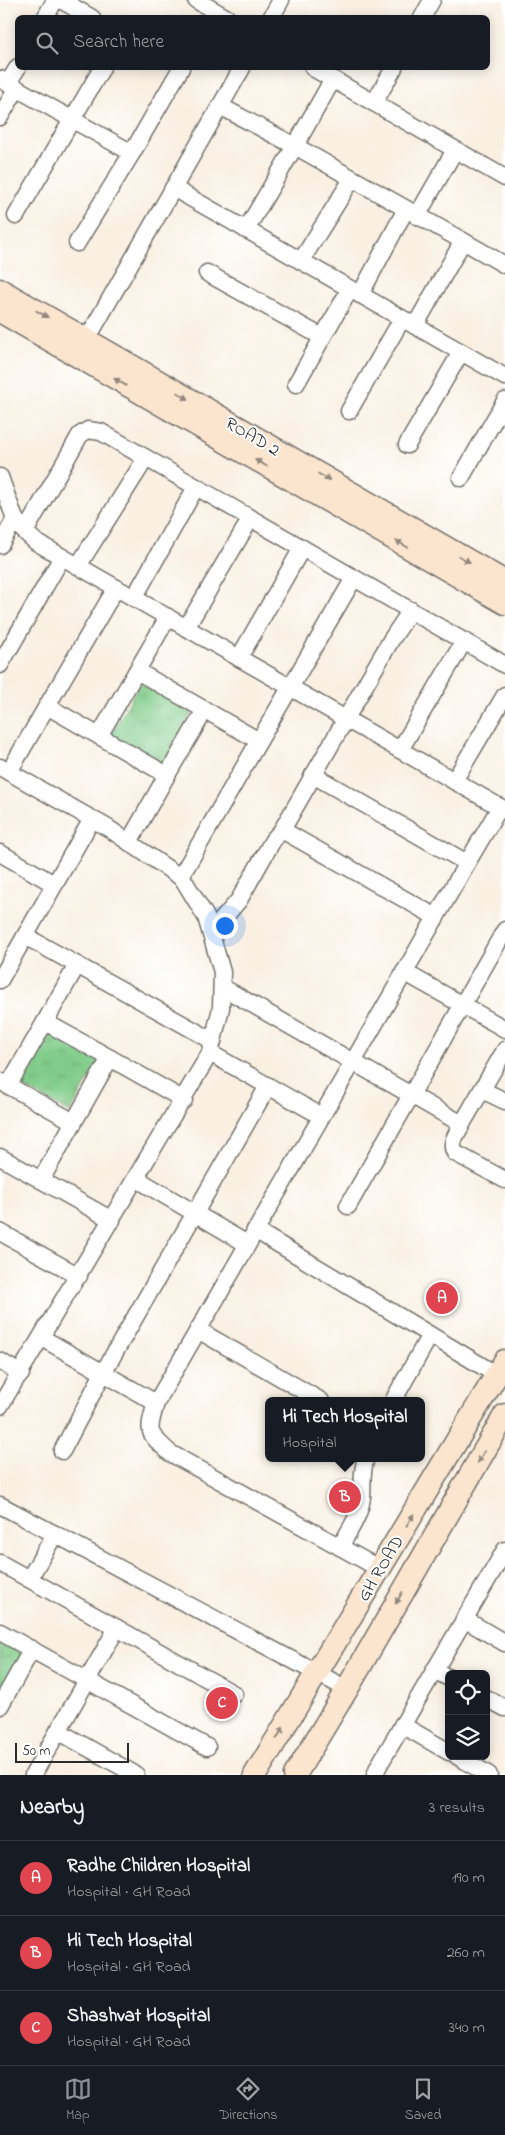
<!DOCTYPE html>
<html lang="en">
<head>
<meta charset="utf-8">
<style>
	:root { --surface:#171b24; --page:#242831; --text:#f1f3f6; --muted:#9ea1a6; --line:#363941; --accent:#8c9099 }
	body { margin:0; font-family:"Indie Flower",sans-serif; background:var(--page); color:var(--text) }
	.controls { position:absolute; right:15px; bottom:15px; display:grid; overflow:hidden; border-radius:8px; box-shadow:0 2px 12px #0003 }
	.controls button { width:45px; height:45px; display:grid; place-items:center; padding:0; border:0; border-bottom:1px solid var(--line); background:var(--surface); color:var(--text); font:25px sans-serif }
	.scale { position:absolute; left:15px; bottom:12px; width:114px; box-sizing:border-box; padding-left:5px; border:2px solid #2b2b2b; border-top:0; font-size:14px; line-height:18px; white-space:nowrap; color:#2b2b2b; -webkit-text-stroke:4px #fff; paint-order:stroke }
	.you { position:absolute; left:224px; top:925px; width:18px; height:18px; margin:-12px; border:4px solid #fff; border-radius:50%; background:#1a73e8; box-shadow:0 0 0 8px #1a73e833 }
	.badge { display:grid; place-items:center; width:32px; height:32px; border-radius:50%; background:var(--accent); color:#fff; font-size:16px; font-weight:700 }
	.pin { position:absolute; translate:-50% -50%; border:2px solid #fff; box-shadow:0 1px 5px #0006 }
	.popup { position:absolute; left:265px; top:1397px; width:160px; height:65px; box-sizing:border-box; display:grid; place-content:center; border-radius:8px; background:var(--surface); filter:drop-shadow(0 1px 4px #0005); font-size:16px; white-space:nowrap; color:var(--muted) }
	.popup b { font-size:19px; color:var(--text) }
	.popup::after { content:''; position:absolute; left:50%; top:100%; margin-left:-10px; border:10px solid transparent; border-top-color:var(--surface) }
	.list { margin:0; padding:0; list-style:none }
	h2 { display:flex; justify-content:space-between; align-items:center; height:65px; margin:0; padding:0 20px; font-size:21px }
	h2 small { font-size:16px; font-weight:400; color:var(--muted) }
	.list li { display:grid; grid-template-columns:32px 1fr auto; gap:15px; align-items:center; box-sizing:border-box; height:75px; padding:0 20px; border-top:1px solid var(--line) }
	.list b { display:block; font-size:19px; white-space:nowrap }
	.list p { margin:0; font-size:16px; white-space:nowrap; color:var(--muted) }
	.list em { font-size:16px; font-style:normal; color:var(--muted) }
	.icon { flex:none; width:28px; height:28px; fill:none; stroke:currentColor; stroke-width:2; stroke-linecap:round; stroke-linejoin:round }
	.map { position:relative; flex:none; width:505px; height:1775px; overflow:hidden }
	.search { position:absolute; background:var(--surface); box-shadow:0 2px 12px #0003; left:15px; right:15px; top:15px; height:55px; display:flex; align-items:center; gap:12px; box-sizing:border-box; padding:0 18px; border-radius:8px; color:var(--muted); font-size:19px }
	.sheet { height:290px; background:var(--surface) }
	nav { display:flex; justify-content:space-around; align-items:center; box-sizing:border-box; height:70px; border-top:1px solid var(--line); background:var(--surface); font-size:14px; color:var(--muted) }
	nav a { display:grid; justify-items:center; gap:2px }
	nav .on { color:var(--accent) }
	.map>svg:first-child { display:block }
	.park { fill:url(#park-tufts); stroke:#567c5a }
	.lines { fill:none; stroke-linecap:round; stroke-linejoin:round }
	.street-casing { stroke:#73706b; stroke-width:19 }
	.secondary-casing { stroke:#73706b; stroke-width:25 }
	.street { stroke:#fff; stroke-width:16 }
	.secondary { stroke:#fbe5cf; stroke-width:22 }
	.oneway { fill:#93887d }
	.labels { text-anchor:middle; stroke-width:4; stroke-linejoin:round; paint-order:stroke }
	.street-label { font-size:18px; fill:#2b2b2b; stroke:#fff }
</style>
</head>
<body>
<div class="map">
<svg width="505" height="1775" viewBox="0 0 505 1775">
	<defs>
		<pattern id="park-tufts" width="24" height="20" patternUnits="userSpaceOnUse" patternTransform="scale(1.25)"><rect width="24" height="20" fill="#81cc8a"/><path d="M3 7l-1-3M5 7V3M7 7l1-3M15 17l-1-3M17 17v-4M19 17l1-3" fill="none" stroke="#70af77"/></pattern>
	</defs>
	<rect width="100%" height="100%" fill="#fff"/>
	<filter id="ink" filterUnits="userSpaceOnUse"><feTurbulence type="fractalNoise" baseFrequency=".02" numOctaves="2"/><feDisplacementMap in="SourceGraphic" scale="10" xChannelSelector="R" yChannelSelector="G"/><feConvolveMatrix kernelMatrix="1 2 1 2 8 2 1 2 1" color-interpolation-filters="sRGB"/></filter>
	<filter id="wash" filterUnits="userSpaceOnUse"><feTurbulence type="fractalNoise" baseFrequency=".0096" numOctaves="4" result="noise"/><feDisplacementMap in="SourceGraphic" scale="20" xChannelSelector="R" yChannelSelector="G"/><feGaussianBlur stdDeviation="1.12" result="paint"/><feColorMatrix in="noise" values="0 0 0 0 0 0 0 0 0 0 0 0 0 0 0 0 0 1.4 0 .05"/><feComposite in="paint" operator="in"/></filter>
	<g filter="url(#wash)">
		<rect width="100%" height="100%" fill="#f9f0e2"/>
		<g class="park">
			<polygon points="140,683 192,712 163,765 111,735"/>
			<polygon points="47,1031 100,1060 70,1113 18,1084"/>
			<polygon points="0,1641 23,1653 0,1693"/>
		</g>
	</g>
	<g filter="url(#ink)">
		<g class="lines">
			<defs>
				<g id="street">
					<polyline points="61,0 92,18"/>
					<polyline points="196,0 227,18"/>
					<polyline points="45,18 55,0"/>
					<polyline points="271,18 281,0"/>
					<polyline points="422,18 432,0"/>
					<polyline points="313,68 505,178"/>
					<polyline points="0,79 132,153 181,68"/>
					<polyline points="8,83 18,67"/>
					<polyline points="374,103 394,68"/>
					<polyline points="220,106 295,146 333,79"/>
					<polyline points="0,117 17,88"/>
					<polyline points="173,188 505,377"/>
					<polyline points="16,216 102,68"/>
					<polyline points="417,216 455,150"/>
					<polyline points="246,230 295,146 463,241 415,326"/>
					<polyline points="463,241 505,265"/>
					<polyline points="77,243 132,153"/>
					<polyline points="301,261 352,179"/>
					<polyline points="207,273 322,337"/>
					<polyline points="360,295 406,209"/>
					<polyline points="82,348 242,68"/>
					<polyline points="296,384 350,289"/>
					<polyline points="349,411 402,319"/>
					<polyline points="407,445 461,352"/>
					<polyline points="0,477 15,519 25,532"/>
					<polyline points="461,478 505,401"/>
					<polyline points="0,545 15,519"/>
					<polyline points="78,566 146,458"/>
					<polyline points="134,598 196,487"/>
					<polyline points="411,610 391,640 282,830 436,917"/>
					<polyline points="186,628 251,518"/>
					<polyline points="239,658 302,548"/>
					<polyline points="0,665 62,557"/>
					<polyline points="505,665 101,432 88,430 80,435 25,532 36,542 505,810"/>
					<polyline points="47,706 116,588"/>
					<polyline points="99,736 167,775 205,710 137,671"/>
					<polyline points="259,741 354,578"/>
					<polyline points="400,750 464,641"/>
					<polyline points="0,767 108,828 183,879 206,917 222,972 221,1008 210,1053 0,1406"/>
					<polyline points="9,772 47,706 99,736 168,617"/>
					<polyline points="313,775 467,863 500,807"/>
					<polyline points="454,781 505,695"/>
					<polyline points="129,842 167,775"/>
					<polyline points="0,853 54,884"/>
					<polyline points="181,876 259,741 205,710"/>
					<polyline points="211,933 239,900 273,840 282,830"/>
					<polyline points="25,936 213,1041"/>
					<polyline points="404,972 505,1029"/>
					<polyline points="0,980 92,819"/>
					<polyline points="222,987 353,1062 467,863"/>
					<polyline points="210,1053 321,1116"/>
					<polyline points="110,1058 184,1100"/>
					<polyline points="0,1081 74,1122"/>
					<polyline points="8,1086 45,1022"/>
					<polyline points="482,1090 505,1101"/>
					<path d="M 462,1124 C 457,1134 449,1143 455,1153 L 505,1180"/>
					<polyline points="0,1157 112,1220"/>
					<polyline points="137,1179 247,1244"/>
					<polyline points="41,1180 110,1058 45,1022 77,965"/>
					<polyline points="348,1206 505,930"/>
					<polyline points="255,1230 497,1375"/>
					<polyline points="0,1232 79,1276"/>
					<polyline points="198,1330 321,1401"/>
					<polyline points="42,1338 156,1403 353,1062 462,1124 505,1050"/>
					<polyline points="0,1361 21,1374"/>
					<polyline points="393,1401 430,1335"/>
					<path d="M 156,1403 C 147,1433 147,1432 170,1453 L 380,1569"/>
					<polyline points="62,1451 103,1373 268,1086"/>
					<polyline points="0,1505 347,1689"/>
					<path d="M 340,1547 C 349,1531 360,1516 362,1497 C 363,1483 361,1472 366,1458"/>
					<polyline points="0,1563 117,1628 33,1775"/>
					<polyline points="29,1579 55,1534"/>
					<polyline points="464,1619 505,1643"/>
					<polyline points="117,1628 234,1694"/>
					<polyline points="0,1632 207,1747"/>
					<polyline points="434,1670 449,1678"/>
					<polyline points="486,1698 505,1708"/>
					<polyline points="0,1706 32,1649"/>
					<polyline points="402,1725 449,1752"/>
					<polyline points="58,1731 136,1775"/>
					<polyline points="457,1756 489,1775"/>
					<polyline points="375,1775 378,1767 505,1550"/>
				</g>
				<g id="secondary">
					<polyline points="0,290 505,582"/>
					<polyline points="0,311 505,603"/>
					<polyline points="255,1775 505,1361"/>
					<polyline points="295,1775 347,1689 505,1415"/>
				</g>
			</defs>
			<use href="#street" class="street-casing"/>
			<use href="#secondary" class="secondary-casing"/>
			<use href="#street" class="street"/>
			<use href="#secondary" class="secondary"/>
		</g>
		<defs><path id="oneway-solid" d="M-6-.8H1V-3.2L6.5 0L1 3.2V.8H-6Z" transform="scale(1.25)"/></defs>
		<g class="oneway">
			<use href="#oneway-solid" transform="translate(42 314) rotate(30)"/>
			<use href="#oneway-solid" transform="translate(120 382) rotate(-149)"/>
			<use href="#oneway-solid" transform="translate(183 396) rotate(30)"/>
			<use href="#oneway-solid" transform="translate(261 463) rotate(-150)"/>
			<use href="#oneway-solid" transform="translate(324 477) rotate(30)"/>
			<use href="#oneway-solid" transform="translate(402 544) rotate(-150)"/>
			<use href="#oneway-solid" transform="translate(464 559) rotate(30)"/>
			<use href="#oneway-solid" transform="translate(481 1457) rotate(120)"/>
			<use href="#oneway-solid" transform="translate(410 1520) rotate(-59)"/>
			<use href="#oneway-solid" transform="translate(399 1598) rotate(120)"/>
			<use href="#oneway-solid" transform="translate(280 1733) rotate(-59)"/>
		</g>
	</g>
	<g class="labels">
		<g class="street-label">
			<text transform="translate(253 436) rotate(30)" y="6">ROAD 2</text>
			<text transform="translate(380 1568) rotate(-59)" y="6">GH ROAD</text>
		</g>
	</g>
</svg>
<div class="controls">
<button><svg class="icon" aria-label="locate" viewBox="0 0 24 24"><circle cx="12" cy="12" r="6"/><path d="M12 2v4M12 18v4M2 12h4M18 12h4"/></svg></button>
<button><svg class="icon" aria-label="layers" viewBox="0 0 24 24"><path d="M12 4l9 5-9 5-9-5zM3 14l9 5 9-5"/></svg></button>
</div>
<div class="scale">50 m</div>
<div class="you"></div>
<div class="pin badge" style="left:442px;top:1298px;background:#e0444e">A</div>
<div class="pin badge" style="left:345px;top:1497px;background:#e0444e">B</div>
<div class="popup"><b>Hi Tech Hospital</b>Hospital</div>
<div class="pin badge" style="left:222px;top:1703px;background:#e0444e">C</div>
<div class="search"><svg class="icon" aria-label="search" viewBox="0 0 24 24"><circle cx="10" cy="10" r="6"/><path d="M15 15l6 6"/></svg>Search here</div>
</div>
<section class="sheet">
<h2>Nearby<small>3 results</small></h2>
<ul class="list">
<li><span class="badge" style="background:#e0444e">A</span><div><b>Radhe Children Hospital</b><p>Hospital · GH Road</p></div><em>190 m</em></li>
<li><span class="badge" style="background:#e0444e">B</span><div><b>Hi Tech Hospital</b><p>Hospital · GH Road</p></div><em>260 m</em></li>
<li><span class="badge" style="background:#e0444e">C</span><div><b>Shashvat Hospital</b><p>Hospital · GH Road</p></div><em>340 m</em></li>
</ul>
</section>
<nav>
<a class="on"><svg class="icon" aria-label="map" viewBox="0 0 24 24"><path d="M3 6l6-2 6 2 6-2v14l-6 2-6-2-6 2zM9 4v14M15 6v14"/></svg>Map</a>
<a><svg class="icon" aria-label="directions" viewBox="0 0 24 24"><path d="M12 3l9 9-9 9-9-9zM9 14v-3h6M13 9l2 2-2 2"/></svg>Directions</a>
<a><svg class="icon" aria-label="saved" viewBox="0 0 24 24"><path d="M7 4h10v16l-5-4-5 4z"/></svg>Saved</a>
</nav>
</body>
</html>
